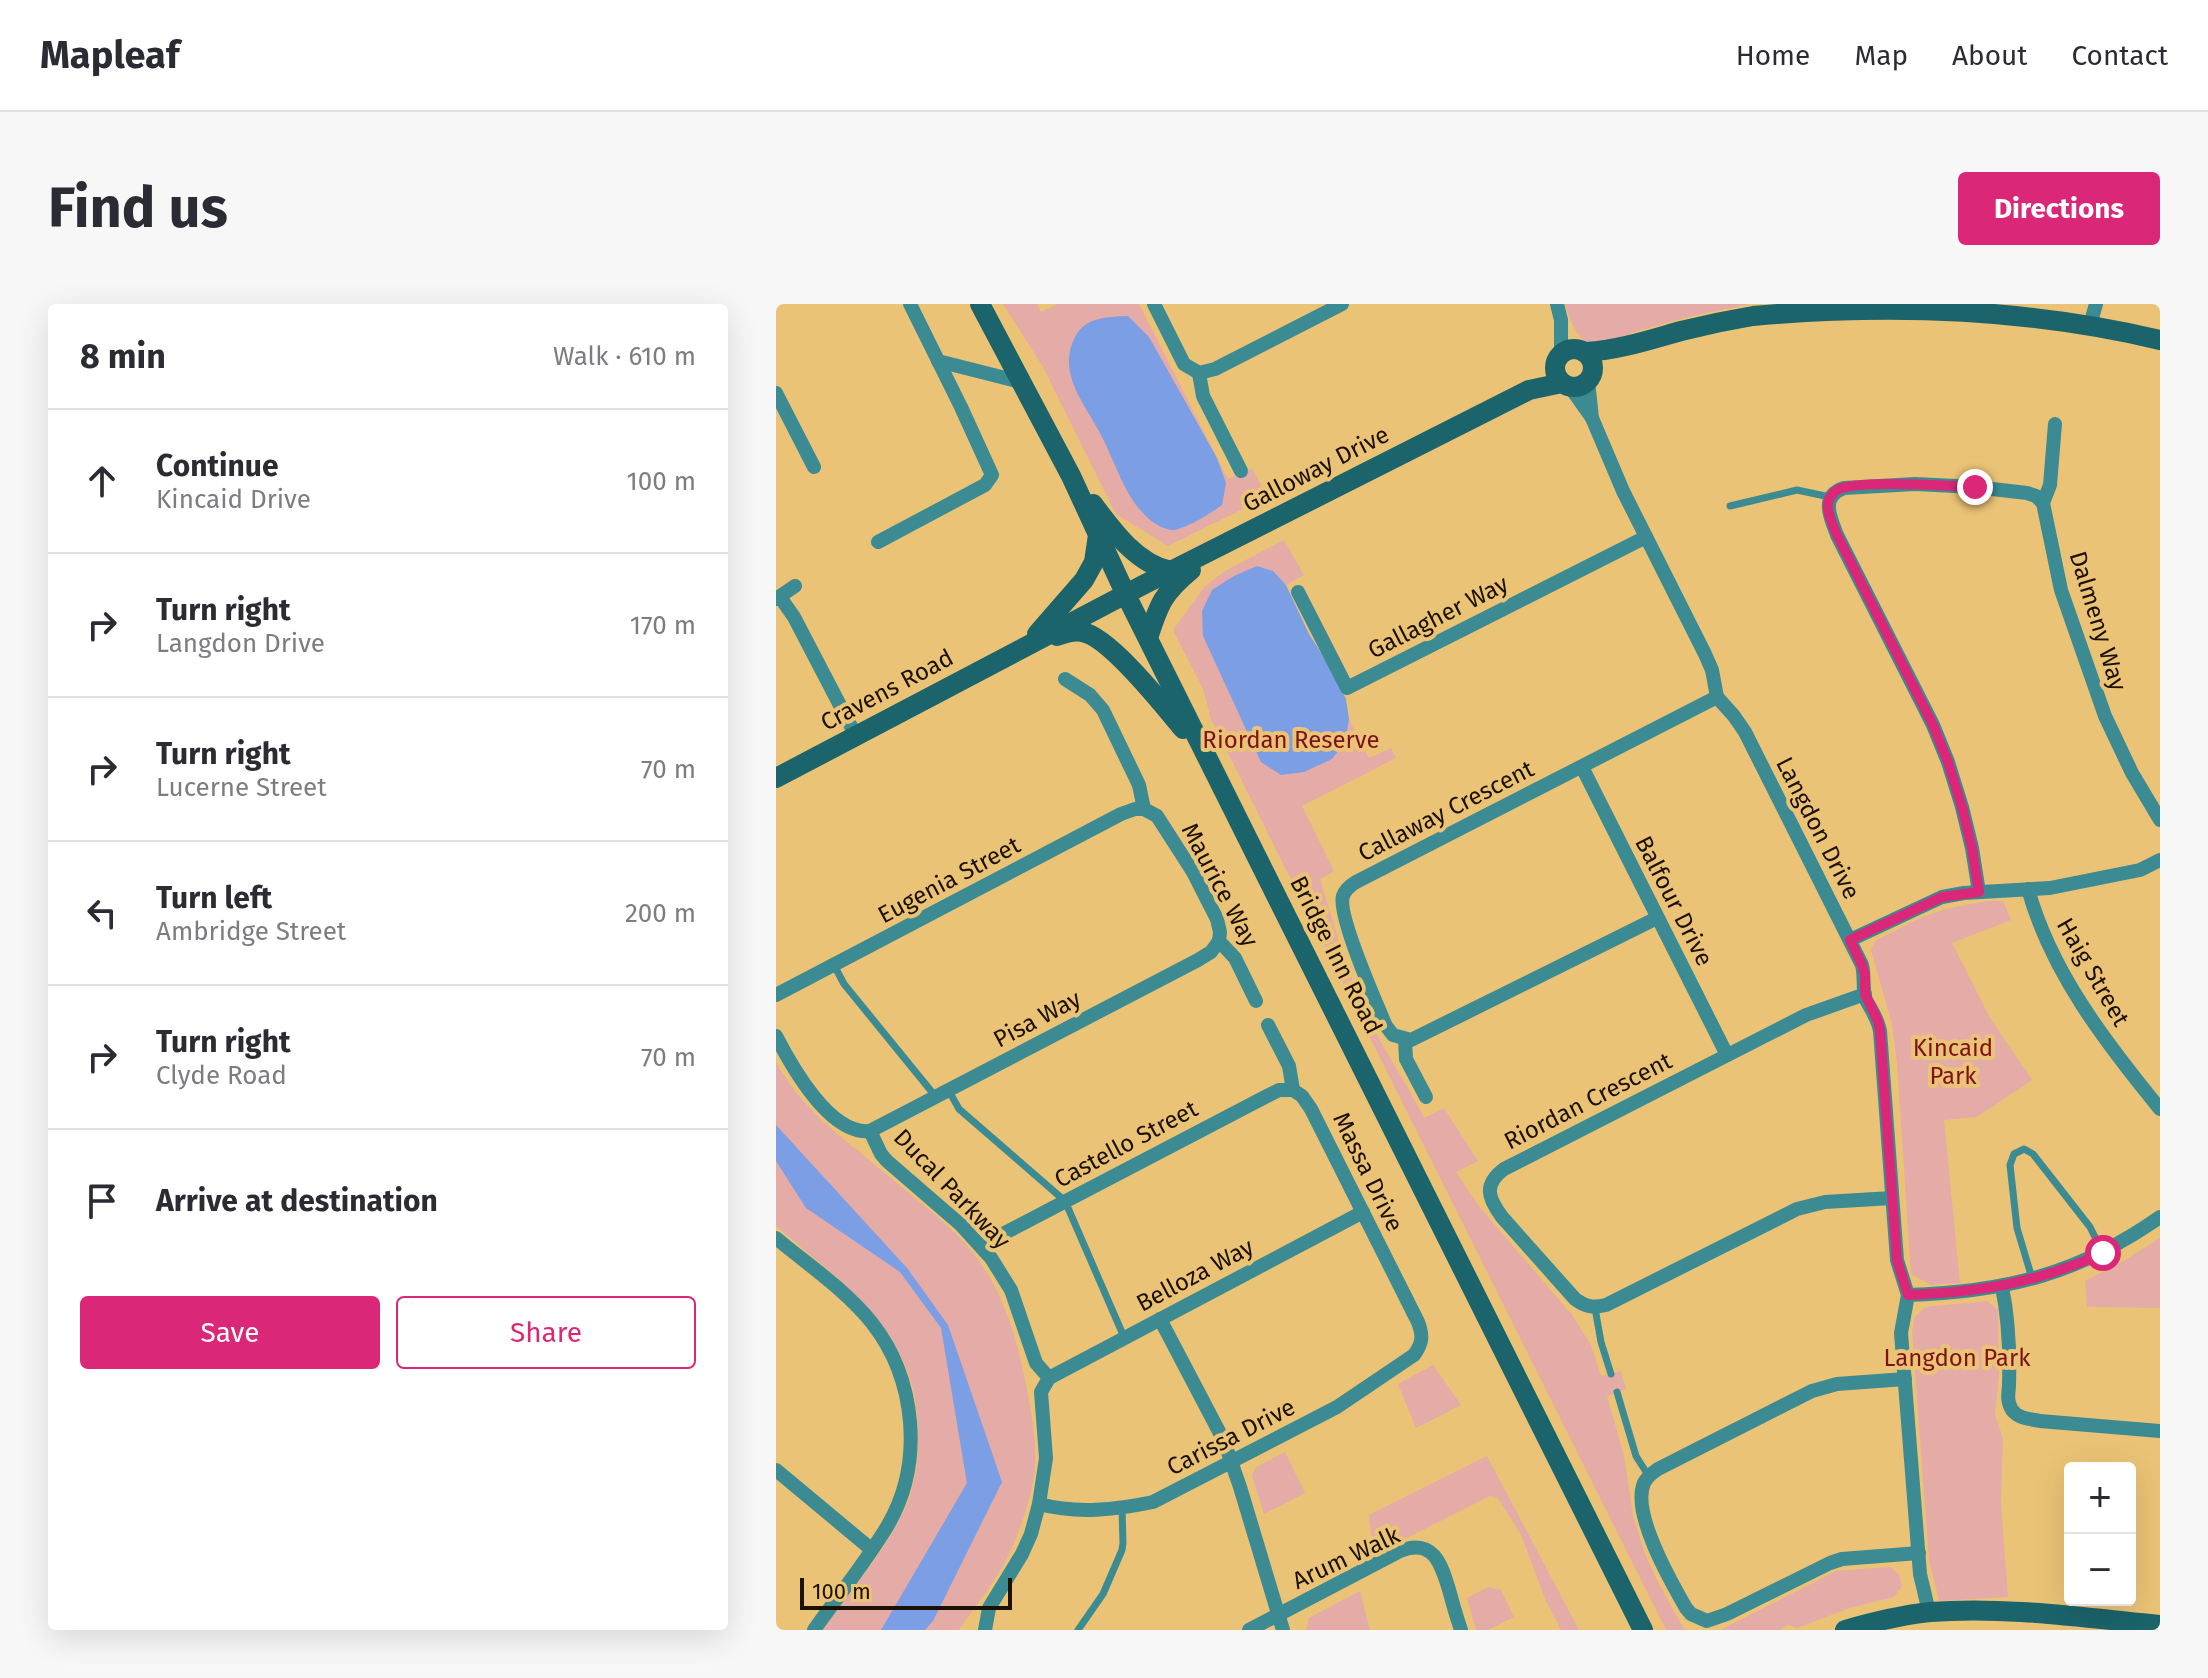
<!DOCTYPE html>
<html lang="en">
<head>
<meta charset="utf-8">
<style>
	:root { --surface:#fff; --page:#f7f7f7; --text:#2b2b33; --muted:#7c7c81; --line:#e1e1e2; --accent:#db2777 }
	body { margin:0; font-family:"Fira Sans",sans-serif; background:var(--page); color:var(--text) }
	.controls { position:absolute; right:24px; bottom:24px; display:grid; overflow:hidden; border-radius:8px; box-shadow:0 8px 32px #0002 }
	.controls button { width:72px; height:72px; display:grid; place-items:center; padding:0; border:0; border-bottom:2px solid var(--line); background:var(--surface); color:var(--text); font:40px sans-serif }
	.scale { position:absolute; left:24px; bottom:20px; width:212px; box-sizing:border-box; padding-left:8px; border:4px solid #1c1100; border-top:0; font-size:22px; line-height:28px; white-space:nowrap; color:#1c1100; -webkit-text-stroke:6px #ebc376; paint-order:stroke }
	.stop { position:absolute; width:24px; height:24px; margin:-18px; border:6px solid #db2777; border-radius:50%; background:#fff }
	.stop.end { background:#db2777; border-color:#fff; box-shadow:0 2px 8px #0008 }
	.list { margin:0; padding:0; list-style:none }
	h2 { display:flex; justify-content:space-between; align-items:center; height:104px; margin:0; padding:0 32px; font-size:34px }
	h2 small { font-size:26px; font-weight:400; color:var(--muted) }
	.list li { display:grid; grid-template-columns:52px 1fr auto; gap:24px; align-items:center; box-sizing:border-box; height:144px; padding:0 32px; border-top:2px solid var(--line) }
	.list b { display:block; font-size:30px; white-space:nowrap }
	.list p { margin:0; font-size:26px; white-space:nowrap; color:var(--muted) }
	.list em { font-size:26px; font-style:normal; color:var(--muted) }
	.actions { display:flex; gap:16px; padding:24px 32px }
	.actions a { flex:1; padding:18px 0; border:2px solid var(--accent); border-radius:8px; text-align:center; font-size:28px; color:var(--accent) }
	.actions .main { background:var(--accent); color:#fff }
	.icon { flex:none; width:44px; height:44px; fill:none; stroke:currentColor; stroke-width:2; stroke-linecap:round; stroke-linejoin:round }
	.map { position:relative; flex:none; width:1384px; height:1326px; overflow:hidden; border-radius:8px }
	header { display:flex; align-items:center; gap:48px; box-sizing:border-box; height:112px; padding:0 40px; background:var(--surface); border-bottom:2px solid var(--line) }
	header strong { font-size:38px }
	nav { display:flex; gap:44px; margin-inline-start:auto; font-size:28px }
	.intro { display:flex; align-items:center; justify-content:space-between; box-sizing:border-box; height:192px; padding:0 48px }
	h1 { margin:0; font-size:56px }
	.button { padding:20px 36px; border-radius:8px; background:var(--accent); color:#fff; font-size:28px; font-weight:700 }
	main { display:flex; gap:48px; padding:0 48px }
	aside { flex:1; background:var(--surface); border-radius:8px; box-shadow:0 8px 32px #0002 }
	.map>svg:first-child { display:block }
	.green { fill:#e4aba7 }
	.water { fill:#7b9ee4 }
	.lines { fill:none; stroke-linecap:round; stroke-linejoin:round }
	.lane { stroke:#3c8b92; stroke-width:7 }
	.street { stroke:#3c8b92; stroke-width:14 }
	.secondary { stroke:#1b646b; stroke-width:20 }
	.route { stroke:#db2777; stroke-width:10 }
	.labels { text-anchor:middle; stroke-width:8; stroke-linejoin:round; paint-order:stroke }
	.street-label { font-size:24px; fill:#1c1100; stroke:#ebc376 }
	.park-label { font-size:24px; fill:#7e121c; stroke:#ebc376 }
</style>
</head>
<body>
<header>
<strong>Mapleaf</strong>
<nav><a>Home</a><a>Map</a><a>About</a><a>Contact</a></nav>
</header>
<div class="intro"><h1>Find us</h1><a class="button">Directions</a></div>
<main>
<aside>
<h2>8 min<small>Walk · 610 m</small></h2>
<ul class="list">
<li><svg class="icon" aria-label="ahead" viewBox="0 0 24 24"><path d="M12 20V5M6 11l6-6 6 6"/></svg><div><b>Continue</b><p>Kincaid Drive</p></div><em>100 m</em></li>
<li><svg class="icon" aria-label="right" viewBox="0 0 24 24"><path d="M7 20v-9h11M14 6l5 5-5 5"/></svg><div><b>Turn right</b><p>Langdon Drive</p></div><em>170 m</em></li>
<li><svg class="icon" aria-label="right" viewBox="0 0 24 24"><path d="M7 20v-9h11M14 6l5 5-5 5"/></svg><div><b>Turn right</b><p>Lucerne Street</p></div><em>70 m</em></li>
<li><svg class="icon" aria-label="left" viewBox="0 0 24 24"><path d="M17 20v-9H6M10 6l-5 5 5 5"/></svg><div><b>Turn left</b><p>Ambridge Street</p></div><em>200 m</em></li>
<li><svg class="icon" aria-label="right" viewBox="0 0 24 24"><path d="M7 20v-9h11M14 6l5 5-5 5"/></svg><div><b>Turn right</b><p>Clyde Road</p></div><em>70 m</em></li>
<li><svg class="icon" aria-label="arrive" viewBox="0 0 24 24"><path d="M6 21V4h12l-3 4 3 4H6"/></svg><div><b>Arrive at destination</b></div></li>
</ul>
<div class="actions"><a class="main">Save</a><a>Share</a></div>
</aside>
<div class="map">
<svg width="1384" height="1326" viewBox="0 0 1384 1326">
	<rect width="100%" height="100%" fill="#ebc376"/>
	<g class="green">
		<polygon points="227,0 261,0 265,8 282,0 363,0 452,175 476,164 491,193 392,242 340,210 267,63"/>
		<path d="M 789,0 L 974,0 L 916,12 L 854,29 L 850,36 C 840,37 828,41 818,40 C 801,39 793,13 789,0 Z"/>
		<path d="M 508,236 L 528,271 L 505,284 L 593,454 L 615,444 L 620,454 L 526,502 L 558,567 L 544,575 C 558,621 571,667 591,711 C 608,746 630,779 648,814 L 668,804 L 702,857 L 680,868 L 702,901 L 796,1011 L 815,1041 L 825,1072 L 845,1067 L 850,1085 L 831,1092 L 848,1152 L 857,1211 L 869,1250 L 882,1278 L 908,1325 L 913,1326 L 890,1326 L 435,415 L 427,385 L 397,326 L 429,282 L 449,267 Z"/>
		<polygon points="1211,597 1227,597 1235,616 1176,639 1214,714 1256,776 1201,813 1168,816 1184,979 1155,981 1135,970 1121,759 1116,720 1095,646 1099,637 1144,614 1169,605"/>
		<path d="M 0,758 C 20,795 49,820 81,846 C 112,872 144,897 174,924 C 224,970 240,1027 252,1091 C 256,1114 261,1140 259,1163 C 257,1186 249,1212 240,1234 C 228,1267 203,1297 183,1326 L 47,1326 C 73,1289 114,1241 131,1200 C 140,1177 143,1152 142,1128 C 142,1028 68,981 0,922 Z"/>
		<polygon points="1384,934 1384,1004 1311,1003 1309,977 1348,957"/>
		<polygon points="1211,997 1222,1006 1223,1072 1219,1111 1227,1134 1225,1200 1232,1293 1163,1297 1153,1255 1136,1027 1139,1013 1149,1003"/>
		<polygon points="657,1061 685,1101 640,1124 622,1080"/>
		<polygon points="509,1148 529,1189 488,1210 476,1172 480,1163"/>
		<polygon points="711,1152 803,1326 785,1326 770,1297 745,1231 722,1194 714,1192 609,1245 597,1243 593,1211"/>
		<polygon points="1114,1263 1123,1270 1126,1282 1118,1293 1074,1304 1021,1324 1012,1321 1004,1326 944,1326 1060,1267"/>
		<polygon points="712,1283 725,1286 738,1313 712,1326 700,1326 691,1294"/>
		<polygon points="584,1287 594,1326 530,1326 533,1314"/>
	</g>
	<g class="water">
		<path d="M 352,12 L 373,33 L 441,154 L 450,179 L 446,201 C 435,209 410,225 397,226 C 386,226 373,216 366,208 C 348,189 338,156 326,133 C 310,101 280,70 299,33 C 309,13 331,13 352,12 Z"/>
		<polygon points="481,262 497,267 510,281 533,330 551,358 570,395 573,415 569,438 556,455 528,468 505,471 485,458 427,332 426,307 436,286 458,272"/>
		<polygon points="0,821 131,964 172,1021 226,1178 157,1317 149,1326 105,1326 191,1179 165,1024 124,968 30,904 0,857"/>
	</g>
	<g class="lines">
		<g class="lane">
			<polyline points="954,202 1021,186 1054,193"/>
			<polyline points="58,661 68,680 160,793"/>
			<polyline points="173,787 183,805 289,897 348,1033"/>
			<polyline points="1256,974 1241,924 1234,861 1238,850 1248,845 1257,850 1314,923 1326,947"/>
			<polyline points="819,1004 825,1038 835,1070"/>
			<polyline points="841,1088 860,1152 872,1171"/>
			<polyline points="302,1326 327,1290 346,1246 347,1239 346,1204"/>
		</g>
		<g class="street">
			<polyline points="378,0 408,60 423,69"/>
			<polyline points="781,0 785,16 785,49"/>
			<polyline points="1314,21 1320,0"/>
			<polyline points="162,57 245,78"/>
			<polyline points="423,69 439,65 566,0"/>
			<polyline points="423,69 427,92 465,167"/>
			<polyline points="812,77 816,114"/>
			<path d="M 794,83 L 816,114 L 847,187 L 929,350 L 936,366 L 941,393 L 958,412 L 969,428 L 1086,661 C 1089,672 1086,686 1090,696 C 1096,707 1102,715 1104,727 L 1121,956 L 1132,991 L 1125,1029 L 1144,1270 L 1153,1308"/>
			<polyline points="0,89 38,163"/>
			<polyline points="1279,120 1274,181 1267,199 1285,286 1329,412 1356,469 1384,516"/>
			<polyline points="102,238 209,181 216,171 185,103 134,0"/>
			<polyline points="522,288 571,384 870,233"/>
			<polyline points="4,293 18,313 80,432"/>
			<polyline points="0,295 19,282"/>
			<polyline points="289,375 314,391 327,406 363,481 368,505 381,512 417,568 441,615 444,628 443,637 459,654 480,697"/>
			<polyline points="806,463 951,751"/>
			<path d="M 1252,585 C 1275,668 1330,739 1384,805"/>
			<path d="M 1203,588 L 1196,544 L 1186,503 L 1172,458 L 1157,421 L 1061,231 C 1054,213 1044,192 1068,184 L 1139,180 L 1199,183 L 1251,189 L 1260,192 L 1267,199"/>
			<path d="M 881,614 L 635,736 L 617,731 L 610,722 C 601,701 561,610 567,592 C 569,586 575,581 580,578 L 941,393"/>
			<polyline points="1074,636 1166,593 1188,589 1274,584 1364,566 1384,556"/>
			<path d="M 1089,690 L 1030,711 L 728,865 C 707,881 712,894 726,913 L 799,995 C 810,1003 817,1004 830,1001 L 1021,905 L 1049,898 L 1116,894"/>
			<polyline points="0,691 345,510 359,505 368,505"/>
			<path d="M 0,732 C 16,763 54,831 94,827 L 105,850 L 111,857 L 185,921 L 215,954 L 235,986 L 260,1059 L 273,1074 L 265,1088 L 270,1154 L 263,1200 L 255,1230 L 246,1250 L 213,1304 L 209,1326"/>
			<polyline points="629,735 630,755 650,793"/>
			<polyline points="94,827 422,656 435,648 443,637"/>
			<path d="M 0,934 C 32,961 70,986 96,1019 C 140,1075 148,1159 112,1221 C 90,1258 62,1292 38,1326"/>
			<polyline points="206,943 221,933 491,792 503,786 517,786"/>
			<path d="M 1226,983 C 1233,1016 1234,1048 1233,1082 C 1232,1091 1231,1098 1236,1106 C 1243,1115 1254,1115 1264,1117 L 1384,1127"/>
			<path d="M 1132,991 C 1230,988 1303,970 1384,913"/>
			<polyline points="384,1015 448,1137 464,1183 507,1326"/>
			<polyline points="273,1074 587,908"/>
			<path d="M 1129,1075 L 1061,1080 L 1036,1087 L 882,1165 C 876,1169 871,1173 868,1179 C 855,1209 895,1278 910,1304 L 915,1310 L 931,1317 L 951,1310 L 1054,1259 L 1066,1255 L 1143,1249"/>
			<polyline points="0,1166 95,1245"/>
			<path d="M 263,1200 C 301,1210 339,1206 377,1198 L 561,1103 L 638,1051 C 647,1039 647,1031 642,1018 L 535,805 L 526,792 L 517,786 L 513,762 L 492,721"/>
			<path d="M 473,1326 L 624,1247 C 659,1233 666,1263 674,1289 C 677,1301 681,1314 685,1326"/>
		</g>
		<g class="secondary">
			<polyline points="204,0 295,172 350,291 867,1326"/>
			<circle cx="798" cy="64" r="19"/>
			<path d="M 810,48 C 843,46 873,36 905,27 C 929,21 953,16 977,12 C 1113,0 1250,4 1384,36"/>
			<path d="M 317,200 C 337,227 361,260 395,267"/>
			<polyline points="261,330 308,276 318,258 322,231"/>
			<path d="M 281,332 C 289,329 297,326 306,328 C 333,332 389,403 407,425"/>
			<path d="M 372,334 C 383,300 387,289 415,266"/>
			<polyline points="0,474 367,281 753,86 786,79"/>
			<path d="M 1069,1326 C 1097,1318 1126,1311 1154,1308 C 1230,1302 1309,1314 1384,1321"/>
		</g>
	</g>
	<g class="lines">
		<path class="route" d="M 1199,183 C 1173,182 1080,175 1061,186 C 1058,188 1055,192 1053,195 C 1049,206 1057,221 1061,231 L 1157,421 L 1172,458 L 1186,503 L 1196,544 L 1203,588 L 1166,593 L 1074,636 L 1086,661 L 1089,671 L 1089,690 L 1102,717 L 1104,727 L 1121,956 L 1132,991 C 1204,988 1261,979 1327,949"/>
	</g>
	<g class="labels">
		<g class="street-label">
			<text transform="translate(540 165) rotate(-27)" y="8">Galloway Drive</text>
			<text transform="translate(662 313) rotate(-27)" y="8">Gallagher Way</text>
			<text transform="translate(1322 317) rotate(73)" y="8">Dalmeny Way</text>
			<text transform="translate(111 386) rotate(-28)" y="8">Cravens Road</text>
			<text transform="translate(670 507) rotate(-27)" y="8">Callaway Crescent</text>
			<text transform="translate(1042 524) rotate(63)" y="8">Langdon Drive</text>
			<text transform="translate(173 576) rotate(-28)" y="8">Eugenia Street</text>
			<text transform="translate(444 581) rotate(62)" y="8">Maurice Way</text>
			<text transform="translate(898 597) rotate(63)" y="8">Balfour Drive</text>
			<text transform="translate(560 651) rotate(63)" y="8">Bridge Inn Road</text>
			<text transform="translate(1317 668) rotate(60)" y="8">Haig Street</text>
			<text transform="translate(261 715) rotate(-28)" y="8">Pisa Way</text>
			<text transform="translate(812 797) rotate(-27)" y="8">Riordan Crescent</text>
			<text transform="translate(350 840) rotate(-28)" y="8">Castello Street</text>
			<text transform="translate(592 868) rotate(64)" y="8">Massa Drive</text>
			<text transform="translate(176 885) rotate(46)" y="8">Ducal Parkway</text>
			<text transform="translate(419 971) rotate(-28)" y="8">Belloza Way</text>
			<text transform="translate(455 1133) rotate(-27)" y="8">Carissa Drive</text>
			<text transform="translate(570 1254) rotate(-25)" y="8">Arum Walk</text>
		</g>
		<g class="park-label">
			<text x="515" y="444">Riordan Reserve</text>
			<text x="1177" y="752">Kincaid<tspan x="1177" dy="28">Park</tspan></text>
			<text x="1181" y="1062">Langdon Park</text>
		</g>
	</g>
</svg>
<div class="controls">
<button>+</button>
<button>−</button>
</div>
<div class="scale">100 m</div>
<div class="stop" style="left:1327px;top:949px"></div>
<div class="stop end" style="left:1199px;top:183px"></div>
</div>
</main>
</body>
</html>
